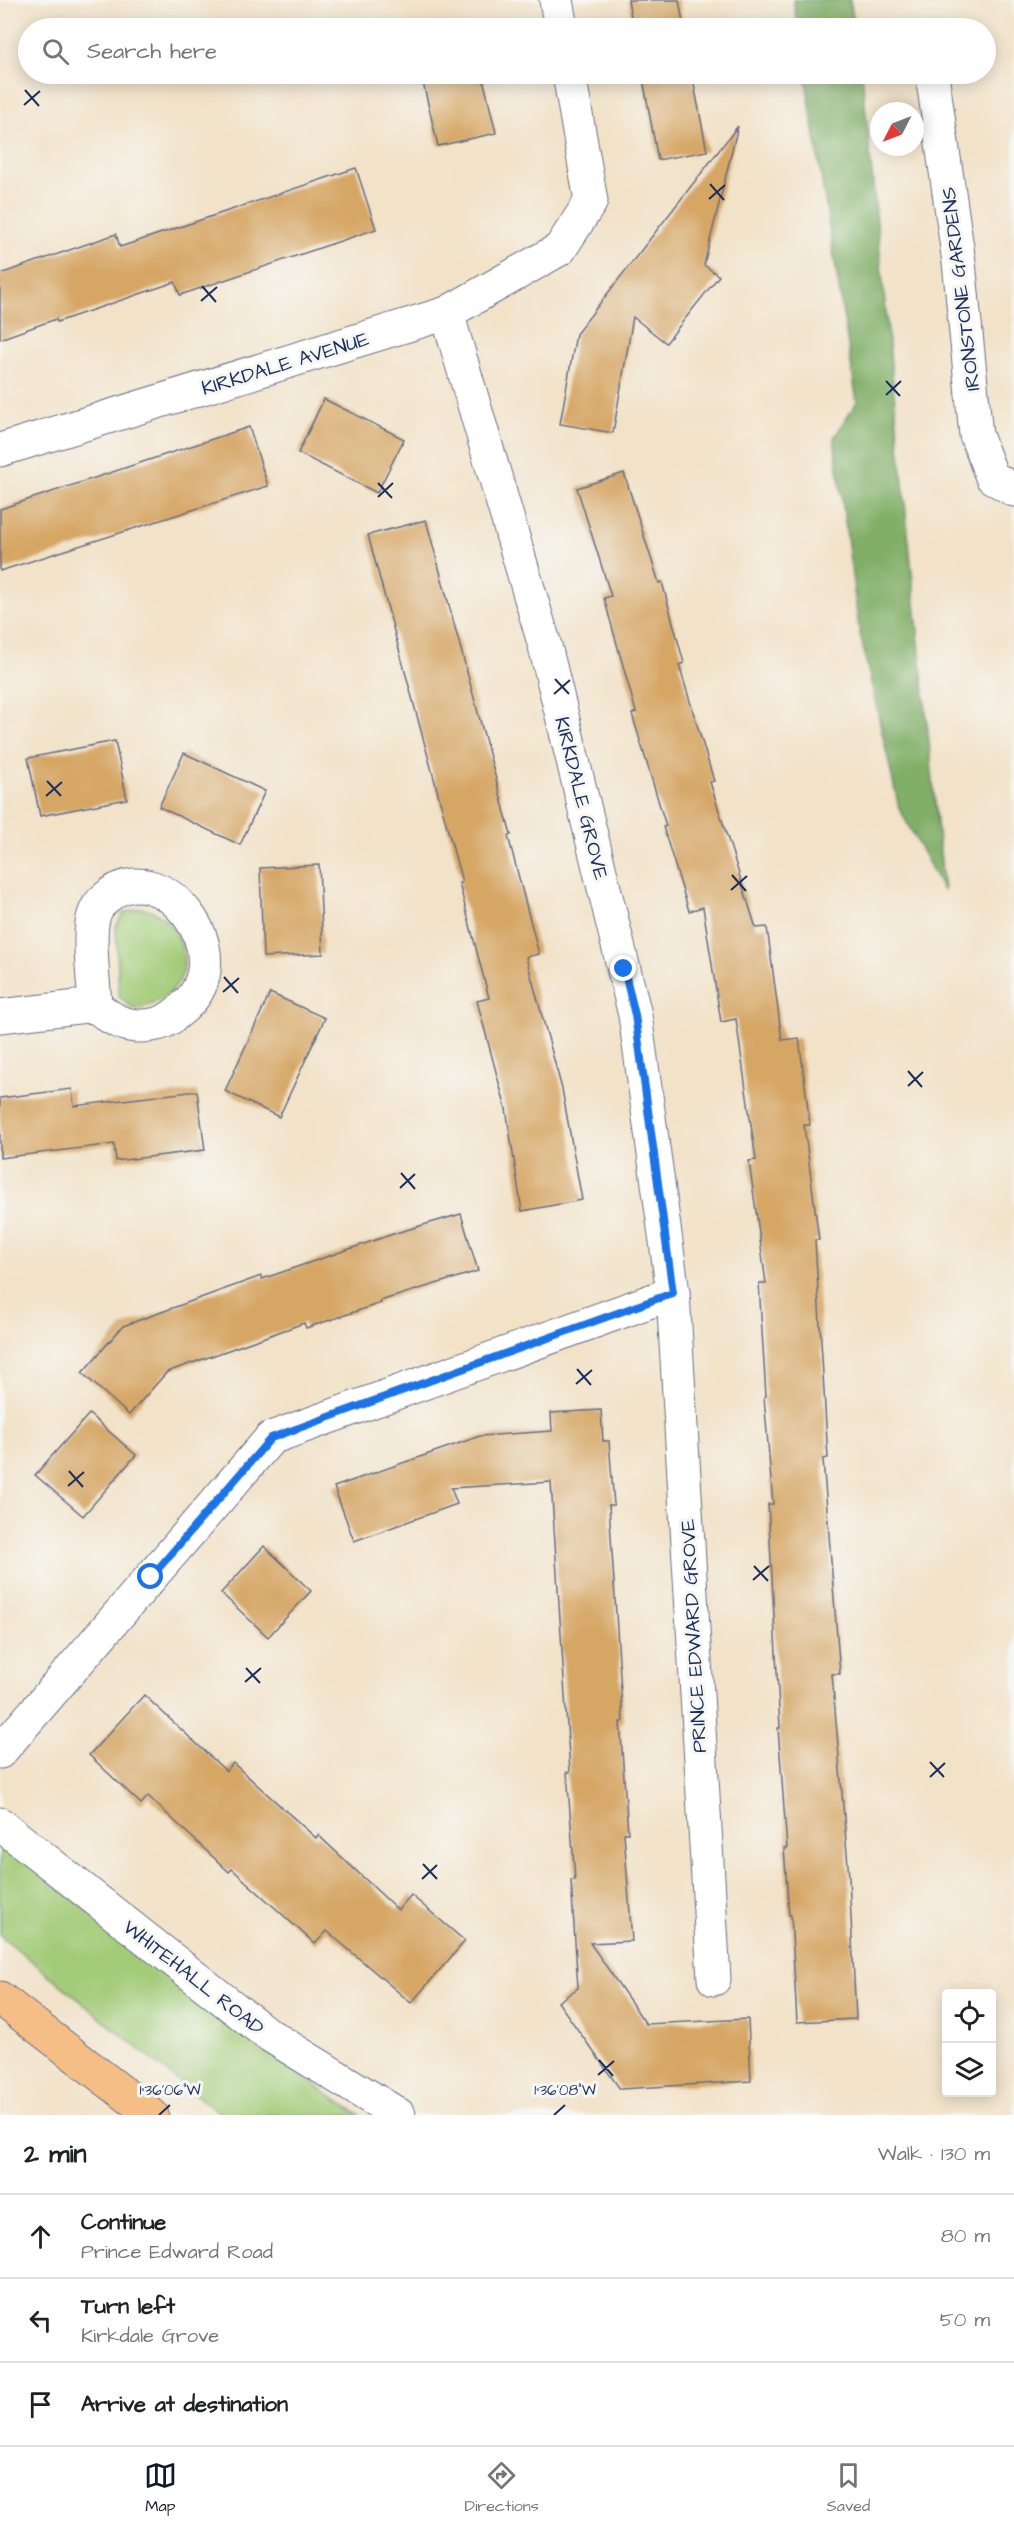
<!DOCTYPE html>
<html lang="en">
<head>
<meta charset="utf-8">
<style>
	:root { --surface:#fff; --page:#f2f2f2; --text:#202124; --muted:#757577; --line:#e0e0e0; --accent:#111827 }
	body { margin:0; font-family:"Architects Daughter",sans-serif; background:var(--page); color:var(--text) }
	.controls { position:absolute; right:18px; bottom:18px; display:grid; overflow:hidden; border-radius:6px; box-shadow:0 3px 15px #0003 }
	.controls button { width:54px; height:54px; display:grid; place-items:center; padding:0; border:0; border-bottom:2px solid var(--line); background:var(--surface); color:var(--text); font:30px sans-serif }
	.compass { position:absolute; left:870px; top:102px; width:54px; height:54px; border-radius:50%; background:var(--surface); box-shadow:0 3px 15px #0003; rotate:228deg }
	.stop { position:absolute; width:18px; height:18px; margin:-14px; border:4px solid #1a73e8; border-radius:50%; background:#fff }
	.stop.end { background:#1a73e8; border-color:#fff; box-shadow:0 2px 6px #0008 }
	.list { margin:0; padding:0; list-style:none }
	h2 { display:flex; justify-content:space-between; align-items:center; height:78px; margin:0; padding:0 24px; font-size:26px }
	h2 small { font-size:20px; font-weight:400; color:var(--muted) }
	.list li { display:grid; grid-template-columns:39px 1fr auto; gap:18px; align-items:center; box-sizing:border-box; height:84px; padding:0 24px; border-top:2px solid var(--line) }
	.list b { display:block; font-size:22px; white-space:nowrap }
	.list p { margin:0; font-size:20px; white-space:nowrap; color:var(--muted) }
	.list em { font-size:20px; font-style:normal; color:var(--muted) }
	.icon { flex:none; width:33px; height:33px; fill:none; stroke:currentColor; stroke-width:2; stroke-linecap:round; stroke-linejoin:round }
	.map { position:relative; flex:none; width:1014px; height:2115px; overflow:hidden }
	.search { position:absolute; background:var(--surface); box-shadow:0 3px 15px #0003; left:18px; right:18px; top:18px; height:66px; display:flex; align-items:center; gap:15px; box-sizing:border-box; padding:0 21px; border-radius:33px; color:var(--muted); font-size:22px }
	.sheet { height:330px; background:var(--surface) }
	nav { display:flex; justify-content:space-around; align-items:center; box-sizing:border-box; height:84px; border-top:2px solid var(--line); background:var(--surface); font-size:16px; color:var(--muted) }
	nav a { display:grid; justify-items:center; gap:3px }
	nav .on { color:var(--accent) }
	.map>svg:first-child { display:block }
	.green { fill:#a2cb77; stroke:#5e7d6a; stroke-width:1.5 }
	.forest { fill:#81af68; stroke:#4e6f63; stroke-width:1.5 }
	.building { fill:#d6a665 }
	.lines { fill:none; stroke-linecap:round; stroke-linejoin:round }
	.minor-casing { stroke:#666e83; stroke-width:35 }
	.major-casing { stroke:#666e83; stroke-width:35 }
	.minor { stroke:#fff; stroke-width:33 }
	.major { stroke:#f6be87; stroke-width:33 }
	.route { stroke:#1a73e8; stroke-width:8 }
	.ticks { fill:none; stroke:#1b2f5e; stroke-width:2 }
	.labels { text-anchor:middle; stroke-width:6; stroke-linejoin:round; paint-order:stroke }
	.street-label { font-size:20px; fill:#1b2f5e; stroke:#f6f6f2 }
	.ticks-label { font-size:15px; text-anchor:middle; fill:#1b2f5e; stroke:#f6f6f2; stroke-width:6; stroke-linejoin:round; paint-order:stroke }
</style>
</head>
<body>
<div class="map">
<svg width="1014" height="2115" viewBox="0 0 1014 2115">
	<rect width="100%" height="100%" fill="#f6f6f2"/>
	<filter id="ink" filterUnits="userSpaceOnUse"><feTurbulence type="fractalNoise" baseFrequency=".0167" numOctaves="2"/><feDisplacementMap in="SourceGraphic" scale="12" xChannelSelector="R" yChannelSelector="G"/><feConvolveMatrix kernelMatrix="1 2 1 2 8 2 1 2 1" color-interpolation-filters="sRGB"/></filter>
	<filter id="wash" filterUnits="userSpaceOnUse"><feTurbulence type="fractalNoise" baseFrequency=".008" numOctaves="4" result="noise"/><feDisplacementMap in="SourceGraphic" scale="24" xChannelSelector="R" yChannelSelector="G"/><feGaussianBlur stdDeviation="1.35" result="paint"/><feColorMatrix in="noise" values="0 0 0 0 0 0 0 0 0 0 0 0 0 0 0 0 0 1.4 0 .05"/><feComposite in="paint" operator="in"/></filter>
	<g filter="url(#wash)">
		<rect width="100%" height="100%" fill="#f2e2c8"/>
		<g class="green">
			<path d="M 141,908 C 165,910 185,940 184,963 C 184,989 156,1007 133,1009 L 119,996 L 116,926 L 124,913 Z"/>
			<path d="M 0,1838 C 116,1935 231,2034 360,2115 L 223,2115 L 188,2089 L 0,1935 Z"/>
		</g>
		<g class="forest">
			<polygon points="793,0 850,0 855,28 798,28"/>
			<polygon points="805,74 862,74 944,892 899,808 859,629 834,438 857,402"/>
		</g>
		<g id="blocks">
			<g class="building">
				<polygon points="628,0 679,0 684,28 633,28"/>
				<polygon points="421,74 482,74 496,133 438,146"/>
				<polygon points="642,74 692,74 707,151 658,160"/>
				<polygon points="738,126 704,265 719,276 666,343 633,317 613,433 560,424 576,334"/>
				<polygon points="356,168 376,229 180,295 175,282 57,322 56,319 0,339 0,274 116,234 120,247"/>
				<polygon points="324,399 404,439 377,493 298,453"/>
				<polygon points="249,427 268,486 0,571 0,509"/>
				<polygon points="624,473 659,583 662,582 684,663 679,665 714,781 710,782 756,928 767,927 782,1040 799,1038 810,1125 804,1125 819,1240 815,1240 828,1458 823,1459 840,1674 832,1674 849,1877 856,2019 797,2022 791,1915 789,1915 784,1848 787,1848 778,1728 780,1728 768,1504 773,1504 764,1397 766,1396 759,1283 766,1283 749,1161 756,1160 736,1019 721,1022 703,907 689,911 663,827 666,826 632,714 636,712 604,598 611,596 577,488"/>
				<polygon points="426,520 511,835 508,836 539,954 526,957 562,1089 582,1200 522,1211 506,1109 477,1001 489,998 459,883 462,882 368,535"/>
				<polygon points="115,741 127,799 40,816 28,758"/>
				<polygon points="184,753 265,791 240,845 159,807"/>
				<polygon points="319,865 323,954 263,957 260,868"/>
				<polygon points="270,993 325,1018 279,1117 225,1091"/>
				<polygon points="72,1089 74,1106 197,1091 205,1150 116,1161 114,1144 0,1158 0,1098"/>
				<polygon points="461,1214 478,1271 380,1301 381,1303 306,1328 304,1323 167,1372 129,1415 82,1373 123,1326 261,1276 262,1279 396,1233"/>
				<polygon points="601,1410 603,1441 609,1441 614,1505 609,1505 623,1722 620,1722 628,1833 624,1833 632,1941 590,1943 646,2024 748,2019 751,2081 620,2089 558,2002 578,1988 571,1880 575,1880 567,1772 570,1772 551,1482 451,1488 457,1504 354,1541 334,1487 480,1436 552,1431 551,1413"/>
				<polygon points="89,1414 136,1455 83,1516 35,1475"/>
				<polygon points="264,1546 311,1591 268,1637 221,1593"/>
				<polygon points="144,1695 226,1771 233,1763 316,1838 318,1835 398,1910 411,1895 465,1941 411,2003 327,1931 315,1944 232,1869 229,1872 148,1796 141,1804 89,1755"/>
			</g>
		</g>
	</g>
	<g filter="url(#ink)">
		<use href="#blocks" fill-opacity="0" stroke="#666e83" stroke-width="1.5"/>
		<g class="lines">
			<defs>
				<g id="minor">
					<polyline points="556,0 561,28"/>
					<polyline points="932,74 959,262 976,435 992,477 1014,490"/>
					<polyline points="447,313 545,646 635,1015 673,1293 714,1979"/>
					<polyline points="0,450 447,313 560,249 591,201 569,74"/>
					<path d="M 0,1016 L 95,1005 C 114,1023 132,1030 157,1024 C 167,1022 176,1014 184,1007 C 244,953 159,850 107,897 C 102,901 96,908 94,915 C 87,935 94,982 95,1005"/>
					<polyline points="0,1752 271,1438 673,1293"/>
					<polyline points="0,1824 266,2033 399,2115"/>
				</g>
				<polyline id="major" points="0,1998 152,2115"/>
			</defs>
			<use href="#minor" class="minor-casing"/>
			<use href="#major" class="major-casing"/>
			<use href="#minor" class="minor"/>
			<use href="#major" class="major"/>
		</g>
	</g>
	<g class="lines" filter="url(#ink)">
		<polyline class="route" points="151,1577 271,1438 673,1293 635,1015 624,969"/>
	</g>
	<path class="ticks" d="M 25,90 L 39,106M 24,105 L 40,91M 710,184 L 724,200M 709,199 L 725,185M 202,286 L 216,302M 201,301 L 217,287M 886,381 L 900,396M 886,395 L 901,381M 378,483 L 392,498M 378,497 L 393,483M 555,679 L 569,694M 554,694 L 570,680M 47,781 L 61,796M 46,796 L 62,782M 732,875 L 746,891M 731,890 L 747,876M 224,977 L 238,993M 223,992 L 239,978M 908,1071 L 922,1087M 908,1086 L 923,1072M 401,1173 L 415,1189M 400,1188 L 415,1174M 577,1369 L 591,1385M 576,1384 L 592,1370M 69,1471 L 83,1487M 68,1486 L 84,1472M 754,1566 L 768,1581M 753,1580 L 769,1566M 246,1668 L 260,1683M 245,1682 L 261,1668M 930,1762 L 944,1777M 930,1777 L 945,1763M 423,1864 L 437,1879M 422,1879 L 437,1865M 599,2060 L 613,2076M 598,2075 L 614,2061M 159,2115 L 170,2105M 554,2115 L 565,2105"/>
	<g class="labels">
		<g class="street-label">
			<text transform="translate(960 289) rotate(-97)" y="7">IRONSTONE GARDENS</text>
			<text transform="translate(285 363) rotate(-17)" y="7">KIRKDALE AVENUE</text>
			<text transform="translate(582 798) rotate(76)" y="7">KIRKDALE GROVE</text>
			<text transform="translate(693 1636) rotate(-93)" y="7">PRINCE EDWARD GROVE</text>
			<text transform="translate(194 1977) rotate(38)" y="7">WHITEHALL ROAD</text>
		</g>
	</g>
	<g class="ticks-label">
		<text x="170" y="2095">1°36'06"W</text>
		<text x="565" y="2095">1°36'08"W</text>
	</g>
</svg>
<div class="controls">
<button><svg class="icon" aria-label="locate" viewBox="0 0 24 24"><circle cx="12" cy="12" r="6"/><path d="M12 2v4M12 18v4M2 12h4M18 12h4"/></svg></button>
<button><svg class="icon" aria-label="layers" viewBox="0 0 24 24"><path d="M12 4l9 5-9 5-9-5zM3 14l9 5 9-5"/></svg></button>
</div>
<svg class="compass" viewBox="-18 -18 36 36"><path d="M0-13l5 13h-10z" fill="#e53935"/><path d="M0 13l5-13h-10z" fill="#757577"/></svg>
<div class="stop" style="left:151px;top:1577px"></div>
<div class="stop end" style="left:624px;top:969px"></div>
<div class="search"><svg class="icon" aria-label="search" viewBox="0 0 24 24"><circle cx="10" cy="10" r="6"/><path d="M15 15l6 6"/></svg>Search here</div>
</div>
<section class="sheet">
<h2>2 min<small>Walk · 130 m</small></h2>
<ul class="list">
<li><svg class="icon" aria-label="ahead" viewBox="0 0 24 24"><path d="M12 20V5M6 11l6-6 6 6"/></svg><div><b>Continue</b><p>Prince Edward Road</p></div><em>80 m</em></li>
<li><svg class="icon" aria-label="left" viewBox="0 0 24 24"><path d="M17 20v-9H6M10 6l-5 5 5 5"/></svg><div><b>Turn left</b><p>Kirkdale Grove</p></div><em>50 m</em></li>
<li><svg class="icon" aria-label="arrive" viewBox="0 0 24 24"><path d="M6 21V4h12l-3 4 3 4H6"/></svg><div><b>Arrive at destination</b></div></li>
</ul>
</section>
<nav>
<a class="on"><svg class="icon" aria-label="map" viewBox="0 0 24 24"><path d="M3 6l6-2 6 2 6-2v14l-6 2-6-2-6 2zM9 4v14M15 6v14"/></svg>Map</a>
<a><svg class="icon" aria-label="directions" viewBox="0 0 24 24"><path d="M12 3l9 9-9 9-9-9zM9 14v-3h6M13 9l2 2-2 2"/></svg>Directions</a>
<a><svg class="icon" aria-label="saved" viewBox="0 0 24 24"><path d="M7 4h10v16l-5-4-5 4z"/></svg>Saved</a>
</nav>
</body>
</html>
